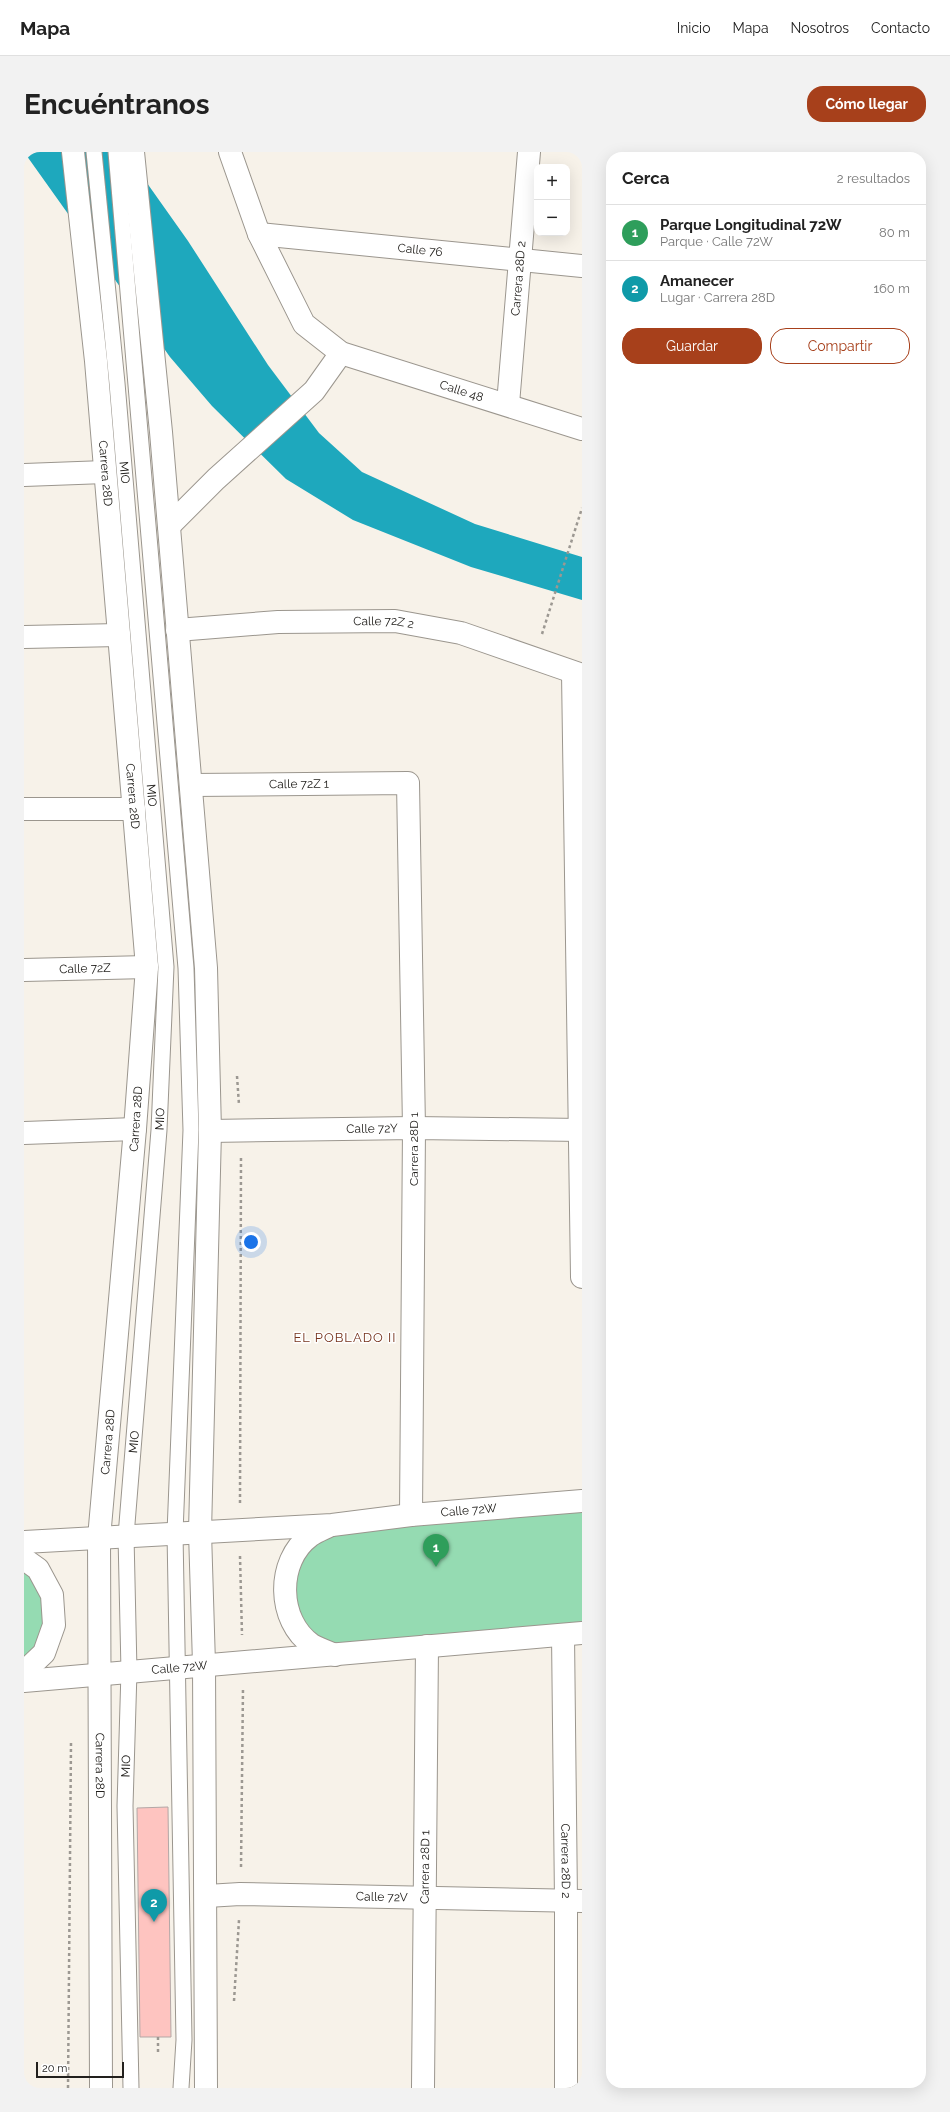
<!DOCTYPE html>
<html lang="es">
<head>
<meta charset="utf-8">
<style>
	:root { --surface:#fff; --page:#f2f2f2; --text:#222; --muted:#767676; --line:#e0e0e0; --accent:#a7401b }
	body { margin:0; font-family:Raleway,sans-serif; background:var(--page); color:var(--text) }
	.controls { position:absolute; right:12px; top:12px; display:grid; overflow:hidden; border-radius:8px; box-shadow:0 4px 16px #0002 }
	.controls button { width:36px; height:36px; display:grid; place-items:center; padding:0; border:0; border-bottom:1px solid var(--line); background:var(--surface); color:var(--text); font:20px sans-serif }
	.scale { position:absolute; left:12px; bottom:10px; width:88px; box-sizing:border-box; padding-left:4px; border:2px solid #22201d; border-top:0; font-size:11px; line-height:14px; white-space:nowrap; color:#22201d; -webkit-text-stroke:3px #fff; paint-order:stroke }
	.you { position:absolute; left:227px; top:1090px; width:14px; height:14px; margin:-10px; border:3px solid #fff; border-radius:50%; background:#1a73e8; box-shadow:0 0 0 6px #1a73e833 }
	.badge { display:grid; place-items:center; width:26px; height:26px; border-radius:50%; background:var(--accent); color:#fff; font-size:13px; font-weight:700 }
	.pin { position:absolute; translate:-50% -33px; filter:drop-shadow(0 1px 2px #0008) }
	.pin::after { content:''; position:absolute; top:21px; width:14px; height:12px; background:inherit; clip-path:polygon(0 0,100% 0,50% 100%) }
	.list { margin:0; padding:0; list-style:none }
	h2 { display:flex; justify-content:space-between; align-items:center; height:52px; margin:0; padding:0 16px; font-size:17px }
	h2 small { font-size:13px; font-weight:400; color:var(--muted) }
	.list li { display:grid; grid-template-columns:26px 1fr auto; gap:12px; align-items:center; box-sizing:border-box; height:56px; padding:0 16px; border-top:1px solid var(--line) }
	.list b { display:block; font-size:15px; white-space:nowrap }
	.list p { margin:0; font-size:13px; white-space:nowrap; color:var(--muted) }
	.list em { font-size:13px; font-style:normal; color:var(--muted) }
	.actions { display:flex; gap:8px; padding:12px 16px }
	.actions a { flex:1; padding:9px 0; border:1px solid var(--accent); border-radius:16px; text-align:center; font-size:14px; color:var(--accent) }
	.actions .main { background:var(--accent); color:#fff }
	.map { position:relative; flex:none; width:558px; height:1936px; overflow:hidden; border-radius:16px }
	header { display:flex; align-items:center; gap:24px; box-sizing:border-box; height:56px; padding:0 20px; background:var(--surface); border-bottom:1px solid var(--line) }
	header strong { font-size:19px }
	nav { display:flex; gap:22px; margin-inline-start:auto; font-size:14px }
	.intro { display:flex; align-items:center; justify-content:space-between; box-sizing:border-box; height:96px; padding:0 24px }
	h1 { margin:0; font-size:28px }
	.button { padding:10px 18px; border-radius:16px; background:var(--accent); color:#fff; font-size:14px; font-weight:700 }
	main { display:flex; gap:24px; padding:0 24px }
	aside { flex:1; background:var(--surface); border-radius:16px; box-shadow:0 4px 16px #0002 }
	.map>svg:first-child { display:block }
	.green { fill:#95dbb2 }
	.water { fill:#1ea8bd }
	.building { fill:#fec4c0; stroke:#b3a7a6 }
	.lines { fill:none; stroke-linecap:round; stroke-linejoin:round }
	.lane-casing { stroke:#9b968e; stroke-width:17 }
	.street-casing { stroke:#9b968e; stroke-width:24 }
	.secondary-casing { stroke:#9b968e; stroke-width:24 }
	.path { stroke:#9c9892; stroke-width:2.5; stroke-dasharray:3 3; stroke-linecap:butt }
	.lane { stroke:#fff; stroke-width:15 }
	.street { stroke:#fff; stroke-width:22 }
	.secondary { stroke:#fff; stroke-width:22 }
	.labels { text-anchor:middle; stroke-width:3; stroke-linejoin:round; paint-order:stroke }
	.street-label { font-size:12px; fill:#22201d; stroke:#fff }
	.neighbourhood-label { font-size:13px; letter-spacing:1px; fill:#76331c; stroke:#fff }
</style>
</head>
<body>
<header>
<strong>Mapa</strong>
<nav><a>Inicio</a><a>Mapa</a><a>Nosotros</a><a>Contacto</a></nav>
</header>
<div class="intro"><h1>Encuéntranos</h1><a class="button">Cómo llegar</a></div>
<main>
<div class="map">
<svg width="558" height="1936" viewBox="0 0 558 1936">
	<rect width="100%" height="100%" fill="#f7f2e9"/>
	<g class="green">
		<polygon points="558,1349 558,1481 311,1503 271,1474 269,1403 286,1384"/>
		<polygon points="0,1407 30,1473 0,1520"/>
	</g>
	<polygon class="water" points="0,0 101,0 164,89 244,213 295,281 338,320 451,372 558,405 558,448 447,415 329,368 262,327 188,254 146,205"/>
	<polygon class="building" points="144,1655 147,1885 116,1885 113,1656"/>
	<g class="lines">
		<defs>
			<g id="lane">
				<path id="s1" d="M 70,0 L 93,231 L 142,815 L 135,978 L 102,1384 L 105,1519 L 101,1654 L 107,1936"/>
				<polyline points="92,0 162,816 167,978 151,1381 160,1888 157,1936"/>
			</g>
			<g id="street">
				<path id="s2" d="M 235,82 L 558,114"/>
				<path id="s3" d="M 484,252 L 505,0"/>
				<polyline points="0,323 81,320"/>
				<path id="s4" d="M 153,478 L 254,470 L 371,469 L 437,481 L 558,523"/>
				<polyline points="0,485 95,483"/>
				<polyline points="549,521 558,1125"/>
				<path id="s5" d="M 167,633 L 384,631 L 390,976 L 387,1363"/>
				<polyline points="0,657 110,657"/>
				<path id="s6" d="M 0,818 L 123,815"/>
				<path id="s7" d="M 186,979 L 390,976 L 558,978"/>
				<polyline points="0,981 111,977"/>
				<path d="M 305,1374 C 299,1377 291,1380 286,1384 C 252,1409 253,1469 288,1493 C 295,1497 304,1500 311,1503"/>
				<path id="s8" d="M 0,1390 L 308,1373 L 387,1363 L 558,1349"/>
				<polyline points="0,1407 14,1417 28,1443 30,1473 20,1501 0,1520"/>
				<path id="s9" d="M 539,1483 L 542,1749 L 542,1936"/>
				<path id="s10" d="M 0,1529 L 558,1481"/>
				<path id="s11" d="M 183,1744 L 216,1742 L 558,1749"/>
				<path id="s12" d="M 399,1936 L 403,1494"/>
			</g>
			<g id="secondary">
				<path id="s13" d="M 49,0 L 72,209 L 123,815 L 111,977 L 75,1386 L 77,1936"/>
				<polyline points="109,0 137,280 182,816 186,979 176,1380 180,1512 182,1936"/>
				<path id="s14" d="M 206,0 L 235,82 L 280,172 L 317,201 L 558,277"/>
				<polyline points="145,374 192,327 290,239 317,201"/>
			</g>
		</defs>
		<use href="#lane" class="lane-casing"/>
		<use href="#street" class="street-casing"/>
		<use href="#secondary" class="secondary-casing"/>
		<g class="path">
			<polyline points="518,482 558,356"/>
			<polyline points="213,924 215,953"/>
			<polyline points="216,1351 217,1004"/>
			<polyline points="216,1404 218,1483"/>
			<polyline points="217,1715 219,1536"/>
			<polyline points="210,1849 215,1768"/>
			<polyline points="134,1885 134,1902"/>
			<polyline points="44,1936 47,1591"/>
		</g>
		<use href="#lane" class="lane"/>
		<use href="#street" class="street"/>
		<use href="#secondary" class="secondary"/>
	</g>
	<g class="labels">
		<g class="street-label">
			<text dy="4" stroke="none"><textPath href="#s2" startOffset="162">Calle 76</textPath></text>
			<text dy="4" stroke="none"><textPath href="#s3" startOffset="126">Carrera 28D 2</textPath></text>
			<text dy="4" stroke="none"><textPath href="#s14" startOffset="361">Calle 48</textPath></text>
			<text dy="4" stroke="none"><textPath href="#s13" startOffset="323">Carrera 28D</textPath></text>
			<text dy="4" stroke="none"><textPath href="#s1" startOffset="322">MIO</textPath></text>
			<text dy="4" stroke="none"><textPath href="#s4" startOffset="207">Calle 72Z 2</textPath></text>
			<text dy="4" stroke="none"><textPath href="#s5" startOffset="108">Calle 72Z 1</textPath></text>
			<text dy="4" stroke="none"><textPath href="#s13" startOffset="647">Carrera 28D</textPath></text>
			<text dy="4" stroke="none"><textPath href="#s1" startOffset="646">MIO</textPath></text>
			<text dy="4" stroke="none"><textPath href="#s6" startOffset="61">Calle 72Z</textPath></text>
			<text transform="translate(112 967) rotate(-86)" y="4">Carrera 28D</text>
			<text transform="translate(136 967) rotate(-87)" y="4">MIO</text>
			<text dy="4" stroke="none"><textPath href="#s7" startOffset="162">Calle 72Y</textPath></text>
			<text transform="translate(390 997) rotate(-90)" y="4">Carrera 28D 1</text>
			<text transform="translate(84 1290) rotate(-85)" y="4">Carrera 28D</text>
			<text transform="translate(110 1290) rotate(-85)" y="4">MIO</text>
			<text dy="4" stroke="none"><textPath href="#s8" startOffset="446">Calle 72W</textPath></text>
			<text dy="4" stroke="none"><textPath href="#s10" startOffset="156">Calle 72W</textPath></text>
			<text dy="4" stroke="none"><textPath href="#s13" startOffset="1619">Carrera 28D</textPath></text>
			<text transform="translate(102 1614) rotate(-88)" y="4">MIO</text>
			<text dy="4" stroke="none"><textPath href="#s9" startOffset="226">Carrera 28D 2</textPath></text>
			<text dy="4" stroke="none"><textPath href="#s12" startOffset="221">Carrera 28D 1</textPath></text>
			<text dy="4" stroke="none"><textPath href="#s11" startOffset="175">Calle 72V</textPath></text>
		</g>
		<g class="neighbourhood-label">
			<text x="321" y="1190">EL POBLADO II</text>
		</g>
	</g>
</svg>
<div class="controls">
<button>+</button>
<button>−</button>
</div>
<div class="scale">20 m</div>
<div class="you"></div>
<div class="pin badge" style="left:412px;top:1415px;background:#2e9e5b">1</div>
<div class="pin badge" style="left:130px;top:1770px;background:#0f9aa8">2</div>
</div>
<aside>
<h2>Cerca<small>2 resultados</small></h2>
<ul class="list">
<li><span class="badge" style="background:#2e9e5b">1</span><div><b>Parque Longitudinal 72W</b><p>Parque · Calle 72W</p></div><em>80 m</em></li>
<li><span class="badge" style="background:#0f9aa8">2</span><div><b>Amanecer</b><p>Lugar · Carrera 28D</p></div><em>160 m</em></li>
</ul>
<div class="actions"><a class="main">Guardar</a><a>Compartir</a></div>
</aside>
</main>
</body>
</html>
